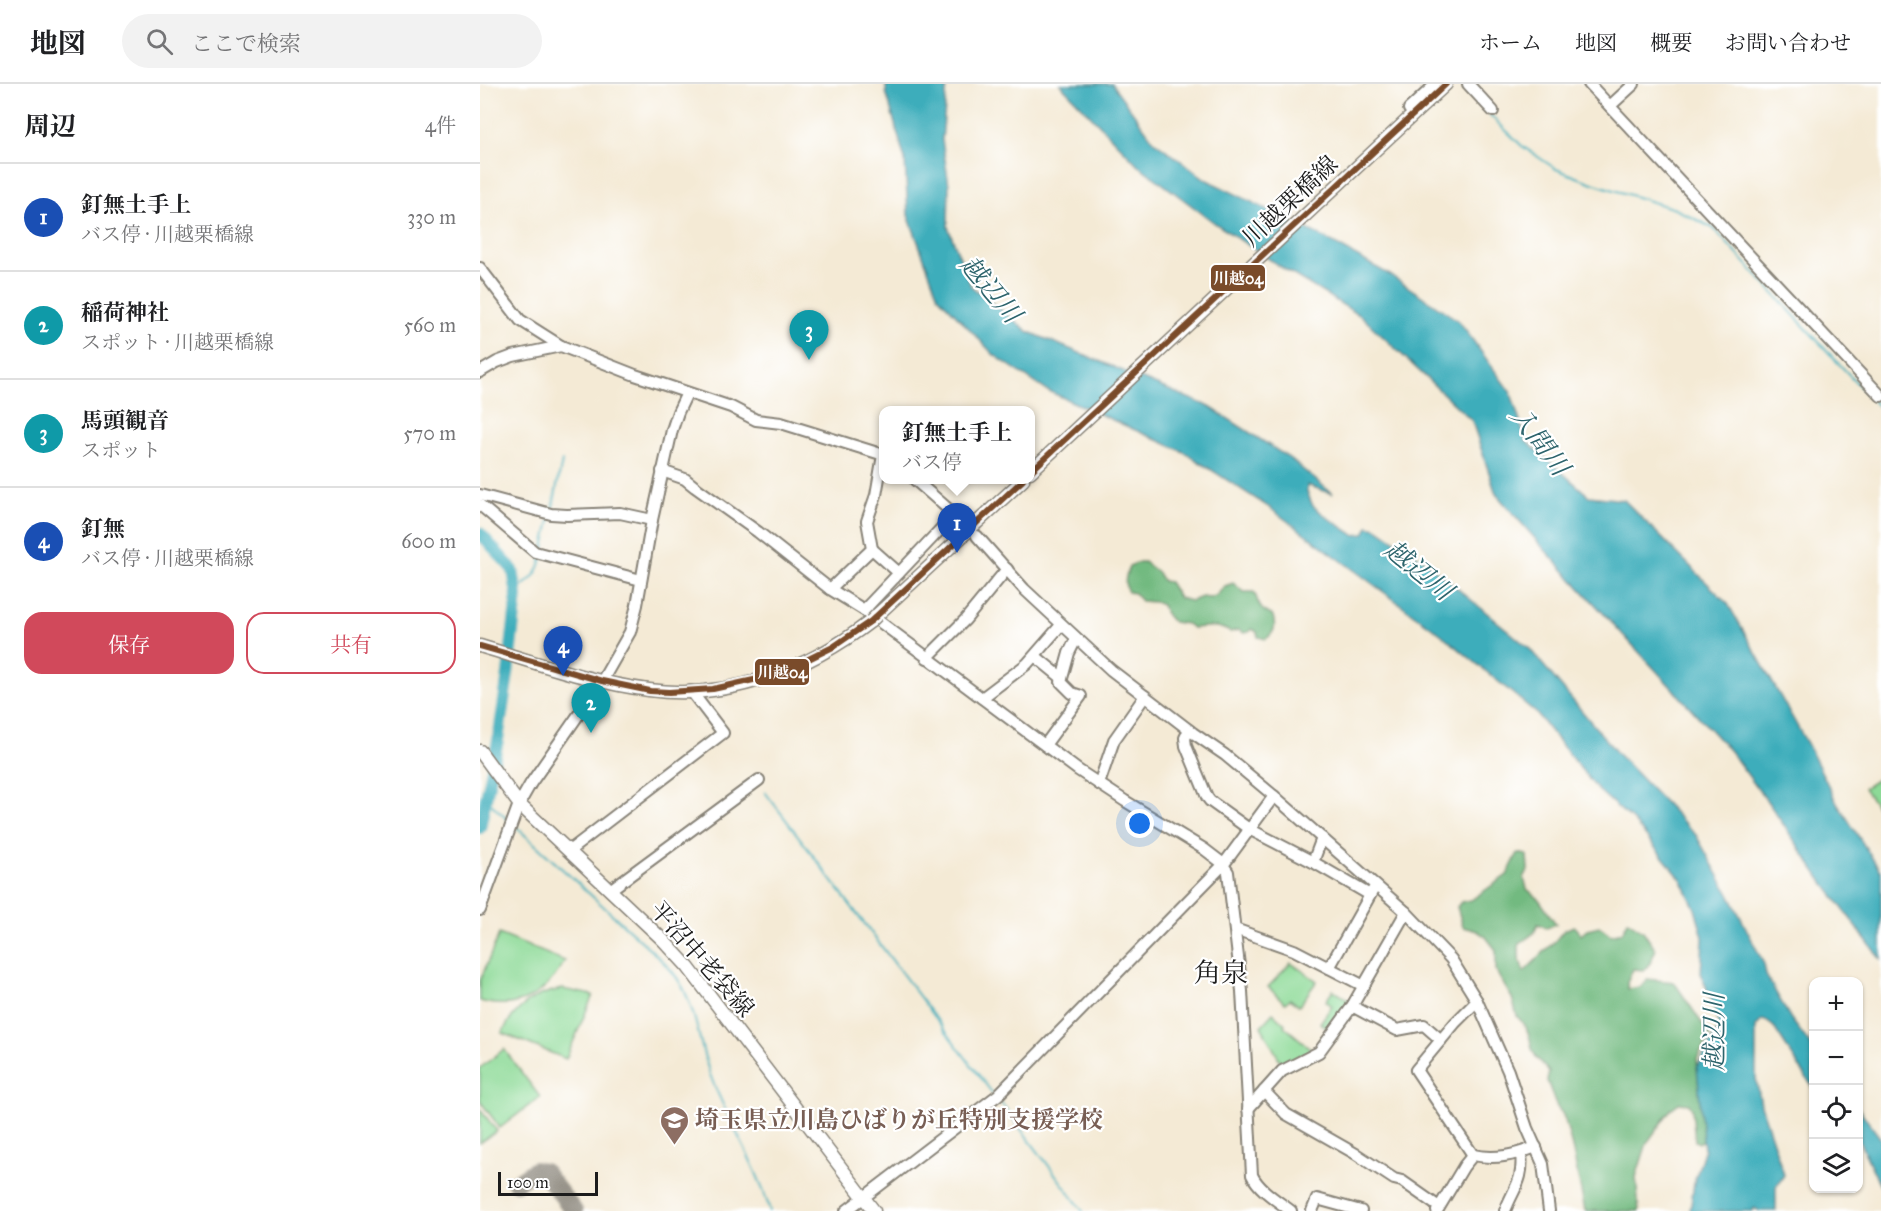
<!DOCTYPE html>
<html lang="ja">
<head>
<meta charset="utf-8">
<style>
	:root { --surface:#fff; --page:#f2f2f2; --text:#202124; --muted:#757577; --line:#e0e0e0; --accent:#d1495b }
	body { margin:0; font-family:"IM FELL Great Primer","Noto Serif JP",serif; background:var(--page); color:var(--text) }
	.controls { position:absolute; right:18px; bottom:18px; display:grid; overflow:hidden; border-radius:12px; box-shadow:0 2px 4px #0004 }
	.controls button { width:54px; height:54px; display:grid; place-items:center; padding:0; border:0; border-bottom:2px solid var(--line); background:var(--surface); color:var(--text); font:30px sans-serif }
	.scale { position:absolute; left:18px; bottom:15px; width:100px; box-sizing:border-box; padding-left:6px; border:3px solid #1c1c1c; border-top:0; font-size:16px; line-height:21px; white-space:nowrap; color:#1c1c1c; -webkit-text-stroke:4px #fff; paint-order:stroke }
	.you { position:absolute; left:660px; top:740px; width:21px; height:21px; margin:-15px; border:4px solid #fff; border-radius:50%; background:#1a73e8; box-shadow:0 0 0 9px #1a73e833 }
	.badge { display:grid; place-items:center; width:39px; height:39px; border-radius:50%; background:var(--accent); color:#fff; font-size:20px; font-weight:700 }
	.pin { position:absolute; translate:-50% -50px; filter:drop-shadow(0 2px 3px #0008) }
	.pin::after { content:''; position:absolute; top:32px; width:21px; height:18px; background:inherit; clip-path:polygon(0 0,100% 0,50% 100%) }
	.popup { position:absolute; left:399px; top:322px; width:156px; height:78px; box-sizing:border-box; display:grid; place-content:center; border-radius:12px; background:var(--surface); filter:drop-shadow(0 2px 4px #0005); font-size:20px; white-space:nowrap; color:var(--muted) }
	.popup b { font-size:22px; color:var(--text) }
	.popup::after { content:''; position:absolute; left:50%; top:100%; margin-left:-12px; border:12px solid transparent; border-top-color:var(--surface) }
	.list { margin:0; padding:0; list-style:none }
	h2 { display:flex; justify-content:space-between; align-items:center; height:78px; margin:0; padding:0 24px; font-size:26px }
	h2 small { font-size:20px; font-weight:400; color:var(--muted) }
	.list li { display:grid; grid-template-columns:39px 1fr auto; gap:18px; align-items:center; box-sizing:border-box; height:108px; padding:0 24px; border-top:2px solid var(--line) }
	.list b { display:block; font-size:22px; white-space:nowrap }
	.list p { margin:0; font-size:20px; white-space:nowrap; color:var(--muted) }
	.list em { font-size:20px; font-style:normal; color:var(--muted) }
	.actions { display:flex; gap:12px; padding:18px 24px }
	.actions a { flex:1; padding:14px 0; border:2px solid var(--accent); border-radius:18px; text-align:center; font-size:21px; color:var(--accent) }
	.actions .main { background:var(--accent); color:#fff }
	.icon { flex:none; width:33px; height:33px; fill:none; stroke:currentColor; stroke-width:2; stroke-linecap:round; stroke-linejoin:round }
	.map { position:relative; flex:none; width:1401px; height:1127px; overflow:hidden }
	header { display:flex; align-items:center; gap:36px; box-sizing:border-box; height:84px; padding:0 30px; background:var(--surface); border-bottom:2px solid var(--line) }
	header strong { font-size:28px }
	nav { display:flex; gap:33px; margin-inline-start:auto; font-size:21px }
	.search { width:420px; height:54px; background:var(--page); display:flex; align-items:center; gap:15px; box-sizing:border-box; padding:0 21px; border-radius:33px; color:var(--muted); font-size:22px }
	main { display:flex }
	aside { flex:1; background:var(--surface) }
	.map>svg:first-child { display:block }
	.green { fill:#8dda97; stroke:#547b5a; stroke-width:1.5 }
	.forest { fill:#72ba80; stroke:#476b4e; stroke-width:1.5 }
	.water { fill:#3eadbb; stroke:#2d646c; stroke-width:1.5 }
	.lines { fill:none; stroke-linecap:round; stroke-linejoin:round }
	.stream { stroke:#3eadbb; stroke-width:2 }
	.river { stroke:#3eadbb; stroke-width:12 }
	.taxiway { stroke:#888378; stroke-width:18 }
	.minor-casing { stroke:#888378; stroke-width:14 }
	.major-casing { stroke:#888378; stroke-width:15 }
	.minor { stroke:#fff; stroke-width:10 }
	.major { stroke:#fff; stroke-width:12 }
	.major-bridge-casing { stroke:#888378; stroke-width:15; stroke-linecap:butt }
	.major-bridge { stroke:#fff; stroke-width:12 }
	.bus-1-casing { stroke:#fff; stroke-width:10 }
	.bus-1 { stroke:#7a4b2a; stroke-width:6 }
	.labels { text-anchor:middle; stroke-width:4.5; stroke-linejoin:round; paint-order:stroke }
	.street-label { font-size:24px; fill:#1c1c1c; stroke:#fff }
	.education-label { font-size:24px; font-weight:bold; fill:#785e54; stroke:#fff; text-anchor:start }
	.water-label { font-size:26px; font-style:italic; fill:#2d646c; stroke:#fff }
	.quarter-label { font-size:27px; fill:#1c1c1c; stroke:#fff }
	.line-badge { stroke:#fff; stroke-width:2 }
	.badge-label { font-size:16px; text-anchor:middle; font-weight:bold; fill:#fff }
</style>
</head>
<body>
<header>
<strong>地図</strong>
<div class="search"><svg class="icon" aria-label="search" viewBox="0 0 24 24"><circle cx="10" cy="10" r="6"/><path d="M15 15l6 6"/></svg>ここで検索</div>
<nav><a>ホーム</a><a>地図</a><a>概要</a><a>お問い合わせ</a></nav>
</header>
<main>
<aside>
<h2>周辺<small>4件</small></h2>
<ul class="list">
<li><span class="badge" style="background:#1a4fb4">1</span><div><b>釘無土手上</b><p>バス停 · 川越栗橋線</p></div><em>330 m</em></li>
<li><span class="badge" style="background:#0f9aa8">2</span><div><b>稲荷神社</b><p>スポット · 川越栗橋線</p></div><em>560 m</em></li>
<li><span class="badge" style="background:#0f9aa8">3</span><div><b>馬頭観音</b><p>スポット</p></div><em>570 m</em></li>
<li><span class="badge" style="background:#1a4fb4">4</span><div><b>釘無</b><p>バス停 · 川越栗橋線</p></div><em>600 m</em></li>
</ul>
<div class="actions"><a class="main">保存</a><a>共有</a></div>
</aside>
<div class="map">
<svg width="1401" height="1127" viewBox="0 0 1401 1127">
	<rect width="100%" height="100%" fill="#fff"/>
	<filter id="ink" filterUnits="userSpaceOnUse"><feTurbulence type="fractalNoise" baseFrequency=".0167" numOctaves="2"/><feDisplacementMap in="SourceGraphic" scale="12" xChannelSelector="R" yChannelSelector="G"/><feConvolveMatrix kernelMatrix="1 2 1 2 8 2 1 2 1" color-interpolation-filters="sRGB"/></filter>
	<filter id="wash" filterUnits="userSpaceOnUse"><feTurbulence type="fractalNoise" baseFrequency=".008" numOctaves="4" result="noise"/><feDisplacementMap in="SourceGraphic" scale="24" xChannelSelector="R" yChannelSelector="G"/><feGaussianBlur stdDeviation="1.35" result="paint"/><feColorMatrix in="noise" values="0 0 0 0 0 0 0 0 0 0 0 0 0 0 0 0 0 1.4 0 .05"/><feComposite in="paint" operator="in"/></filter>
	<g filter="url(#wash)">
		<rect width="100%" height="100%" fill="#f4ead5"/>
		<g class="green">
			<polygon points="1401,693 1401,729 1384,704"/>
			<path d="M 19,850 L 85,877 C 66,910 40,928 0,917 L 0,897 Z"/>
			<polygon points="811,879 837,897 819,922 810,915 805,919 788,903"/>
			<path d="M 82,905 L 113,911 L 86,975 L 22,949 C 35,923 54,910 82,905 Z"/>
			<polygon points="853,906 870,917 850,946 840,939 852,922 846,917"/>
			<polygon points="793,929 805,940 804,942 830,964 831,968 803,982 781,942"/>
			<polygon points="24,965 60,1013 20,1044 0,1017 0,984"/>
			<polygon points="0,1025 17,1047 0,1059"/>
		</g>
		<g class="forest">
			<path d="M 659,478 L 664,478 L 678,489 L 683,497 L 689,498 L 699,514 L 711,517 L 722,513 L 731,514 L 737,511 L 745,502 L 753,499 L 764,508 L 774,508 C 781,523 777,524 793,532 C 796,543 795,548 786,555 L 778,553 L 777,548 L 772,545 L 769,548 L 764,549 L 759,546 L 750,548 C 735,540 729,543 712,544 L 707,540 L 693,538 L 685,529 L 682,521 L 675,518 L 661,517 L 654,509 L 648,508 C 643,500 646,491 649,482 Z"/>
			<polygon points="1038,769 1047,771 1048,786 1044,794 1047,805 1058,814 1076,840 1067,844 1058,840 1054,849 1039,860 1039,874 1044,888 1075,857 1084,846 1094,842 1101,851 1108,845 1119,842 1131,851 1142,848 1148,837 1163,847 1176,865 1170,879 1164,886 1153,885 1147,899 1148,905 1160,903 1167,895 1194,898 1230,951 1217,975 1219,1005 1228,1053 1219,1059 1215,1057 1212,1025 1209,1020 1199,1019 1191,1025 1167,1059 1156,1093 1159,1127 1105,1127 1092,1063 1085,1036 1082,1029 1077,1023 1067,997 1069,988 1056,973 1052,965 1050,955 1046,943 1037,932 1032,914 1019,893 1016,886 1016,866 1006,853 997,847 983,843 977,823 981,818 991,816 1027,791"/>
		</g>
		<g class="water">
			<polygon points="406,0 467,0 462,56 469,101 468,143 491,202 549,248 730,323 809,374 853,410 827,401 827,408 833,422 851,436 874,451 884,450 888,442 897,444 942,475 1049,564 1137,669 1216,751 1250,812 1284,880 1286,891 1311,935 1333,964 1333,1004 1293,942 1286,937 1282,936 1276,943 1276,994 1281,1021 1304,1091 1296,1103 1296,1127 1280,1127 1274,1124 1273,1127 1210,1127 1214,1099 1224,1067 1217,983 1239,943 1233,918 1231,916 1221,890 1223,853 1215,825 1201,795 1154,738 1117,705 1055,628 962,551 787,422 704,368 566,306 514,271 458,212 428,131 425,76 406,8"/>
			<polygon points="580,0 632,0 674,57 727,96 837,150 910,191 979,237 1031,309 1046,357 1109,412 1144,416 1248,520 1328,661 1356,717 1401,788 1401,876 1340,794 1290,721 1250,667 1065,466 1016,410 992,337 881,232 804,185 736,140 659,82"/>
			<polygon points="1379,1025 1401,1055 1401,1103 1379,1057"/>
		</g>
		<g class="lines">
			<g class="stream">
				<polyline points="1010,31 1042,62 1076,85 1115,100 1195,125 1233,144 1401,325"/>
				<polyline points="72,427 82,377"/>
				<polyline points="63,468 71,432"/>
				<path d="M 36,507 C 49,497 59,491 62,473"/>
				<polyline points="285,708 513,1010"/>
				<polyline points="7,716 28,736"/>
				<path d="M 35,742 L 169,864 C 181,876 194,887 202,902 C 217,930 220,964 231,993 C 248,1038 277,1080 290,1127"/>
				<polyline points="519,1016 603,1127"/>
			</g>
			<polyline class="river" points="0,449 33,486 37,512 28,590 18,656 0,744"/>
			<polyline class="taxiway" points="36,1099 55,1086 64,1088 94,1127"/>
		</g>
	</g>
	<g filter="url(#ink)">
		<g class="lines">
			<defs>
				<g id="minor">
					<polyline points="988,0 1013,27"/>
					<polyline points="1109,0 1401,312"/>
					<polyline points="1130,22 1154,0"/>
					<polyline points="929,25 956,0"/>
					<polyline points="0,184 40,236 81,262"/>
					<polyline points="0,288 17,278 33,272 81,262 155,291 251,323 276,336 301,339 404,371"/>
					<path d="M 182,387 L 205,395 L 215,403 L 278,448 L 350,505 L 384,526 L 598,686 L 645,717 L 724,765 L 741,778 L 748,788 L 762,907 L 772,1091 C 779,1106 798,1117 811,1127"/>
					<polyline points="435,396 482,437"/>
					<polyline points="0,411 71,430 87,431 140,429 172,436"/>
					<polyline points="0,421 55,468 161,496"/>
					<polyline points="497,452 544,505 631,586 713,649 745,671 794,712 926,828 971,875 997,917 1028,987 1047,1044 1063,1080 1069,1127"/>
					<polyline points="392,465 419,489"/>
					<polyline points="350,505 392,465 387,437 396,411 403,371"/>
					<polyline points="384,526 474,431"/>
					<polyline points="555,572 582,594"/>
					<polyline points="447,574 485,536 527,485"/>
					<polyline points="502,614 547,580 581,541"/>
					<polyline points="709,646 705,654 706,662 727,713 730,717 769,745 833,778 890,811"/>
					<polyline points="565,661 601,612 592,609 581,598 589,569 596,555"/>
					<polyline points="619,700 634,656 665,612"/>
					<polyline points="89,767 243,649 211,607"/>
					<polyline points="833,778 842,754"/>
					<polyline points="130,806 279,696"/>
					<polyline points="0,826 39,720 51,699 122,597 150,548 157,521 172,436 192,346 198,328 207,309"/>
					<polyline points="755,845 814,866 884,902"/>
					<polyline points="849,884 893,806"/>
					<polyline points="872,922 917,946 944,941 961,956"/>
					<polyline points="784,1007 806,1030 876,1070 914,1095 922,1097 959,1123"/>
					<polyline points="768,1025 802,987 839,968 871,924 926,828"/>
					<polyline points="993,1071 936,986 975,939 997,917"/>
					<polyline points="366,1127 518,1011 744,780 794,712"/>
					<polyline points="832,1127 837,1115 881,1127"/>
					<path d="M 957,1127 L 984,1082 L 993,1071 C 1016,1076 1035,1071 1056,1063"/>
					<path d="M 1025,1127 C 1034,1103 1044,1097 1041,1069"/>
				</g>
				<g id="major">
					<polyline points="550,388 966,0"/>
					<polyline points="397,531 543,396"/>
					<path d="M 0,562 C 54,578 113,599 169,606 C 249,617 329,585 391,537"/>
					<polyline points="0,667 39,720 183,856 208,883 394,1127"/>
				</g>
			</defs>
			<use href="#minor" class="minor-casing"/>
			<use href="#major" class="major-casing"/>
			<use href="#minor" class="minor"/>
			<use href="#major" class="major"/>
			<defs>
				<polyline id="major-bridge" points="391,537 397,531"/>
			</defs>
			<use href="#major-bridge" class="major-bridge-casing"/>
			<use href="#major-bridge" class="major-bridge"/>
			<defs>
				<g id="bus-1">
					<polyline points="550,388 966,0"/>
					<polyline points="0,562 122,597 170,607 189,608 233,605 296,591 353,563 391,537 543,396"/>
				</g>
			</defs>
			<use href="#bus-1" class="bus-1-casing"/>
			<use href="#bus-1" class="bus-1"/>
		</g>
	</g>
	<defs>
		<symbol id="school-pin" viewBox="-11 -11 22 30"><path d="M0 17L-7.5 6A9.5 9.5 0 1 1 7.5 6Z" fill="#8d6e63" stroke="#fff"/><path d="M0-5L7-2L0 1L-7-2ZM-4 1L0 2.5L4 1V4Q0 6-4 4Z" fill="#fff"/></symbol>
	</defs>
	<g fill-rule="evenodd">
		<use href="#school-pin" x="178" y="1020" width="33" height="45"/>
	</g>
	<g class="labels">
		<g class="street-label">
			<text transform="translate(810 117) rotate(-43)" y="8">川越栗橋線</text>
			<text transform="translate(222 875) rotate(49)" y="8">平沼中老袋線</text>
		</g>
		<g class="education-label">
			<text x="215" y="1044">埼玉県立川島ひばりが丘特別支援学校</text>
		</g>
		<g class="water-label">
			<text transform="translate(511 205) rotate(50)" y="9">越辺川</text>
			<text transform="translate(1060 357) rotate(53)" y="9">入間川</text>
			<text transform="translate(939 486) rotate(39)" y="9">越辺川</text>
			<text transform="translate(1234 948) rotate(-90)" y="9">越辺川</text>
		</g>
		<g class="quarter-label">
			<text x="741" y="898">角泉</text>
		</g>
	</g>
	<g class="line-badge">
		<rect x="730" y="180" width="56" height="28" rx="6" fill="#7a4b2a"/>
		<rect x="274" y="574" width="56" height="28" rx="6" fill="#7a4b2a"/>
	</g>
	<g class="badge-label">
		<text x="758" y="200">川越04</text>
		<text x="302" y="594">川越04</text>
	</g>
</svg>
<div class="controls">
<button>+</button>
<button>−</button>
<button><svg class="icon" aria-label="locate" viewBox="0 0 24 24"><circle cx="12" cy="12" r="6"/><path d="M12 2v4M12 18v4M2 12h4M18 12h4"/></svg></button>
<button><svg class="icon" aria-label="layers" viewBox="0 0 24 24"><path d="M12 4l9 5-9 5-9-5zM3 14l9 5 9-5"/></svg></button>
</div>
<div class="scale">100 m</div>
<div class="you"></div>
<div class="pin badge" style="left:477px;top:469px;background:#1a4fb4">1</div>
<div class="popup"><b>釘無土手上</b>バス停</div>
<div class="pin badge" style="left:111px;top:649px;background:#0f9aa8">2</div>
<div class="pin badge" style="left:329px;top:276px;background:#0f9aa8">3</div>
<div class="pin badge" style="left:83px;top:592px;background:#1a4fb4">4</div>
</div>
</main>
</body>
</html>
